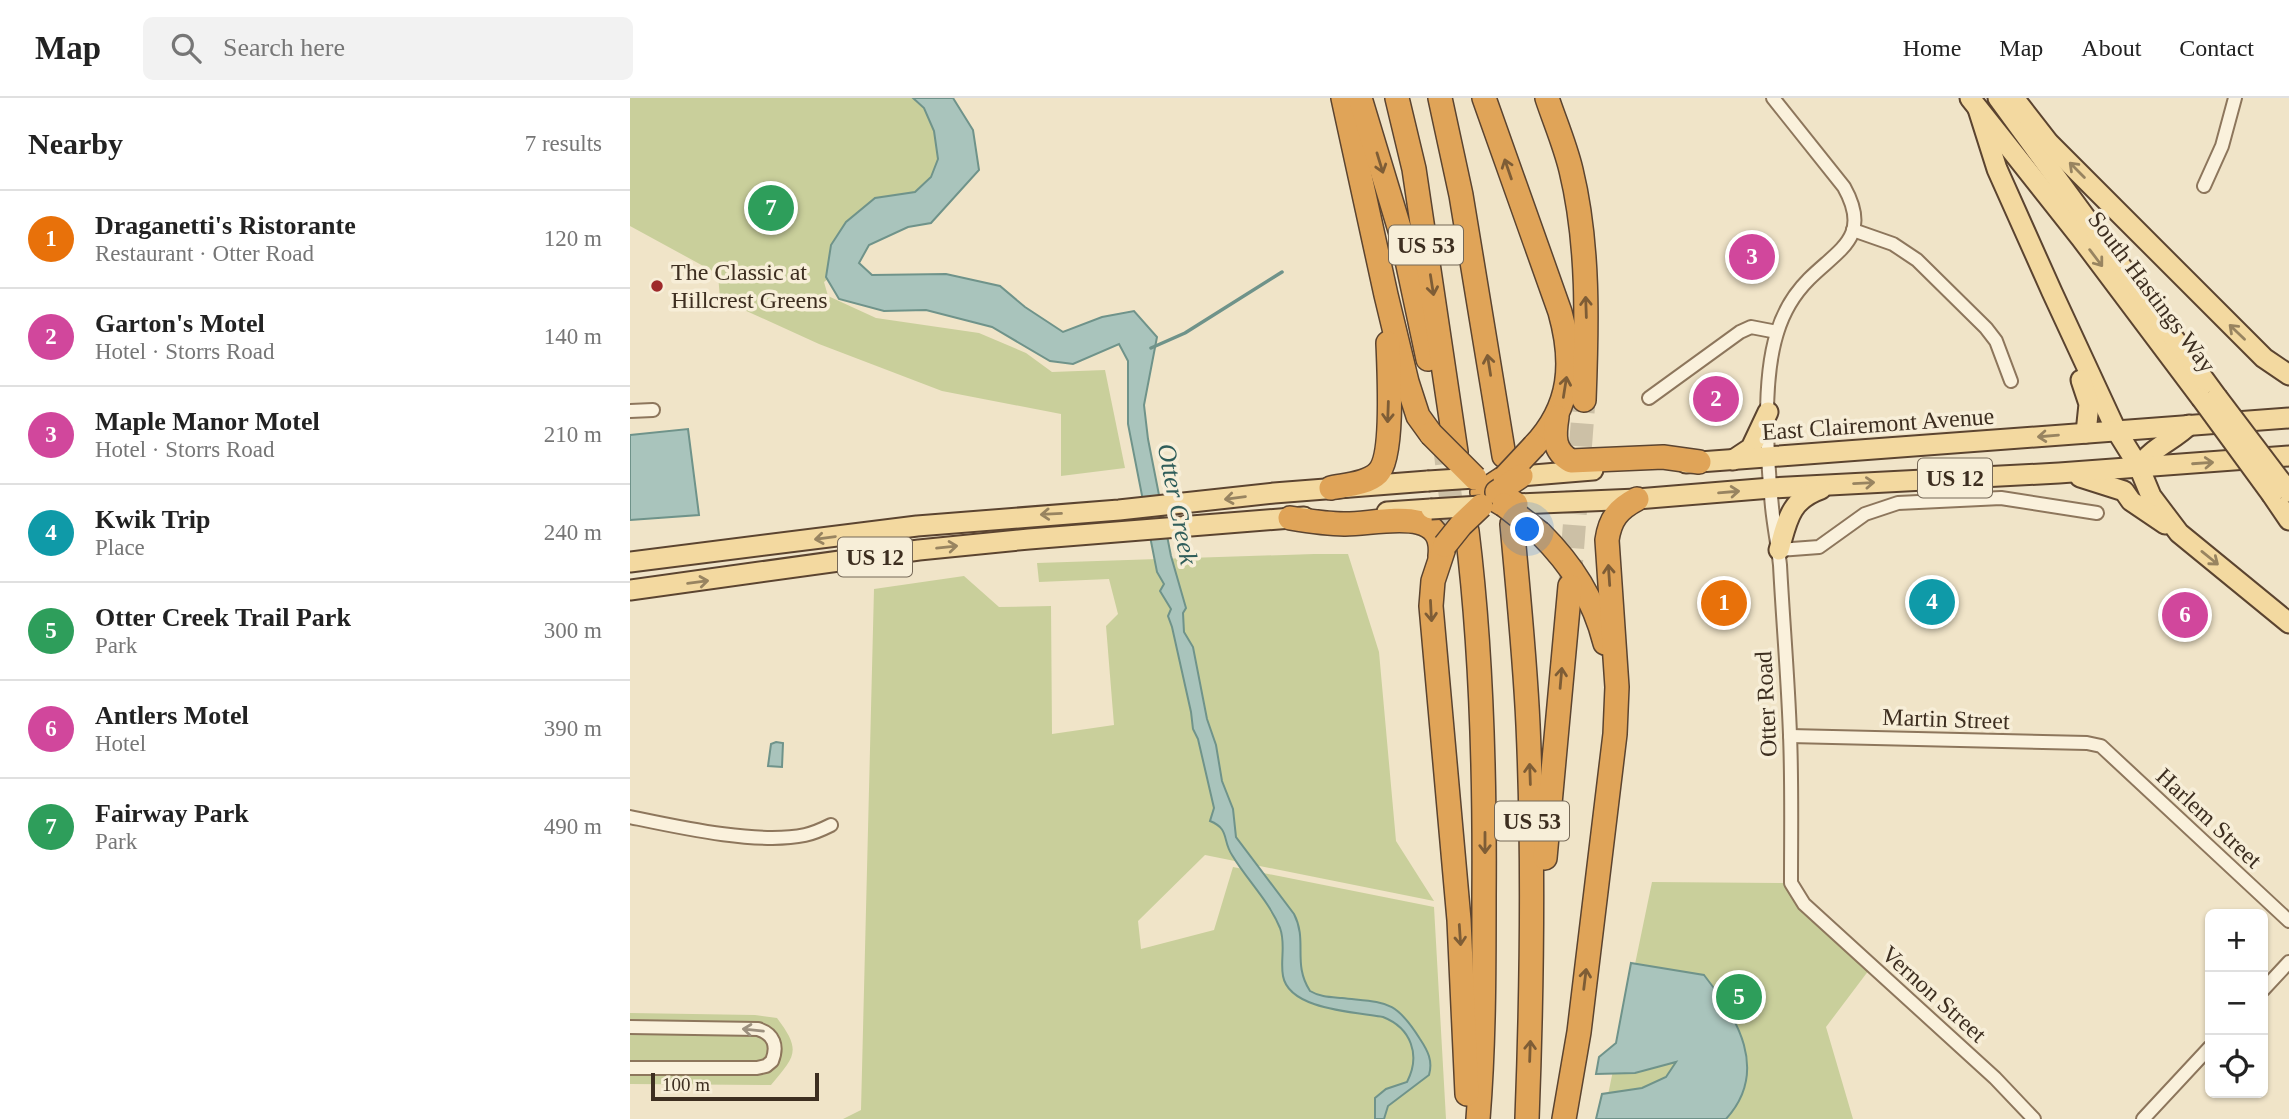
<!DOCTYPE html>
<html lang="en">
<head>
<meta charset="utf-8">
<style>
	:root { --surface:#fff; --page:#f2f2f2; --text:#222; --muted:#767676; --line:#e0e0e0; --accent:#db2777 }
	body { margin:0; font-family:"Times New Roman",serif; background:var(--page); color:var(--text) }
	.controls { position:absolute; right:21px; bottom:21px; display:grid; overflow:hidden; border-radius:10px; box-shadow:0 2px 5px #0004 }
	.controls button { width:63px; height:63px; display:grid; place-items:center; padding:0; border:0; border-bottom:2px solid var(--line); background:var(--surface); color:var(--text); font:35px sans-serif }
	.scale { position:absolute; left:21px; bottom:18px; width:168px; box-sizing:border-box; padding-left:7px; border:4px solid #3d2e20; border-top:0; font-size:19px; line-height:24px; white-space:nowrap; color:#3d2e20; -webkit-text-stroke:5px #f7eed8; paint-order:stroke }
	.you { position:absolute; left:898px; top:432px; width:24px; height:24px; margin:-18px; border:5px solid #fff; border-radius:50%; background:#1a73e8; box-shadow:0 0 0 10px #1a73e833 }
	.badge { display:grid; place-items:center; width:46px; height:46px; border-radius:50%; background:var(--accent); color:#fff; font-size:23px; font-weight:700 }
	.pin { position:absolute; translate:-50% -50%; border:4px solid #fff; box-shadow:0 2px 7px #0006 }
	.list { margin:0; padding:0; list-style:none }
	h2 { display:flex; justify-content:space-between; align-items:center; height:91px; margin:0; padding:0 28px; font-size:30px }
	h2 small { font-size:23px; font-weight:400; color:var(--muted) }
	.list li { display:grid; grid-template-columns:46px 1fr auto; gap:21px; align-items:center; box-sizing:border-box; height:98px; padding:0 28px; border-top:2px solid var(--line) }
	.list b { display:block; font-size:26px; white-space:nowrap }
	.list p { margin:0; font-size:23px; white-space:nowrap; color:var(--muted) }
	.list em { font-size:23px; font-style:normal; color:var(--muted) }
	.icon { flex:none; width:38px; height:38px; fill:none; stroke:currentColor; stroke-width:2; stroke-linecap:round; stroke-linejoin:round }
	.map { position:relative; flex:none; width:1659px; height:1021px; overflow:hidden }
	header { display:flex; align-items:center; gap:42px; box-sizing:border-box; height:98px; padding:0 35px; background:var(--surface); border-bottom:2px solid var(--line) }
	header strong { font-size:33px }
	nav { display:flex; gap:38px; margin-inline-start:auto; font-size:24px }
	.search { width:490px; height:63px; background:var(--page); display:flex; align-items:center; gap:18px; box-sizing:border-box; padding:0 24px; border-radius:10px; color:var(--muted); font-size:26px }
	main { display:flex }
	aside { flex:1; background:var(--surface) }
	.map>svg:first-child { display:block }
	.green { fill:#c9cf9b }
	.water { fill:#a9c4bc; stroke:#6f938a; stroke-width:2 }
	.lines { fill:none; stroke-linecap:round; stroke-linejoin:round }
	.stream { stroke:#6f938a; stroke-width:3.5 }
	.highway-tunnel { stroke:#ccc0a6; stroke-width:23; stroke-dasharray:23 11; stroke-linecap:butt }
	.street-casing { stroke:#8d765c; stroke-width:16 }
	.primary-casing { stroke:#5b4430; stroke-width:23 }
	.highway-casing { stroke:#5b4430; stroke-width:26 }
	.street { stroke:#faf1dc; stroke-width:12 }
	.primary { stroke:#f3d9a0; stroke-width:19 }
	.highway { stroke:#e0a458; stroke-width:23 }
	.primary-bridge-casing { stroke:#5b4430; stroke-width:23; stroke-linecap:butt }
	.highway-bridge-casing { stroke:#5b4430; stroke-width:26; stroke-linecap:butt }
	.primary-bridge { stroke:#f3d9a0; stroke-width:19 }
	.highway-bridge { stroke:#e0a458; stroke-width:23 }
	.oneway { stroke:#7e5d36 }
	.oneway2 { stroke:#988460 }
	.oneway3 { stroke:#9c907e }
	.poi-dot { fill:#9e2a2b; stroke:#f7eed8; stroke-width:2.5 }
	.labels { text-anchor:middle; stroke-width:7; stroke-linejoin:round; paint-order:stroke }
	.shield { fill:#f7eed8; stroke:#756857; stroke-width:2 }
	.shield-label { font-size:23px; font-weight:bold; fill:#3d2e20 }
	.poi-label { font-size:24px; fill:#3d2e20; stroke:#f7eed8; text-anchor:start }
	.street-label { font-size:24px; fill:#3d2e20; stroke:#f7eed8 }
	.water-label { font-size:26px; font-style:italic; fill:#2f5d5a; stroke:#f7eed8 }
</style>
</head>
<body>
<header>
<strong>Map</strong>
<div class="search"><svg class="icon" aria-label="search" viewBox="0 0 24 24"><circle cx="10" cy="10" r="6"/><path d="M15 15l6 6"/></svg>Search here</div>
<nav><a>Home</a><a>Map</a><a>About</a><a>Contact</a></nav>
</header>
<main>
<aside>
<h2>Nearby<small>7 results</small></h2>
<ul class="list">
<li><span class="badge" style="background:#e8710a">1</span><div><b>Draganetti's Ristorante</b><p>Restaurant · Otter Road</p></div><em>120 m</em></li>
<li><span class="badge" style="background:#d1479c">2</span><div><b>Garton's Motel</b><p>Hotel · Storrs Road</p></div><em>140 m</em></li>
<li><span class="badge" style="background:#d1479c">3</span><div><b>Maple Manor Motel</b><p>Hotel · Storrs Road</p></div><em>210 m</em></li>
<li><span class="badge" style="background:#0f9aa8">4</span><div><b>Kwik Trip</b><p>Place</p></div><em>240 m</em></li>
<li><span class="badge" style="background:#2e9e5b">5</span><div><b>Otter Creek Trail Park</b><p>Park</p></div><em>300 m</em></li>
<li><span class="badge" style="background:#d1479c">6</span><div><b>Antlers Motel</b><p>Hotel</p></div><em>390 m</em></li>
<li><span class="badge" style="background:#2e9e5b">7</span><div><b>Fairway Park</b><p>Park</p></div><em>490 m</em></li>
</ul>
</aside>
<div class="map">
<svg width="1659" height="1021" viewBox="0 0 1659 1021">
	<rect width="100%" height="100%" fill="#f0e4c8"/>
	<g class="green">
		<polygon points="0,0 301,0 328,66 259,118 215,167 194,184 198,198 246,220 349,235 396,255 422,274 475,272 495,370 431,378 431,316 312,293 189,246 90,201 88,176 0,128"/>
		<polygon points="684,456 718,456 749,554 766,743 804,803 575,757 508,823 511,851 584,832 603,769 804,809 816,1021 213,1021 231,1012 244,491 334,478 369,509 421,508 422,636 484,627 476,528 488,516 479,481 409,484 407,465"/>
		<polygon points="1022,784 1161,785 1242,868 1196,929 1223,1021 973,1021"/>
		<path d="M 0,915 L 125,917 L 147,920 C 172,953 165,958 141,987 L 0,986 Z"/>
	</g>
	<g class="water">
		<path d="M 283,0 L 323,0 L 343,32 L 349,72 L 301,125 L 278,129 L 239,147 L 229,165 L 242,177 L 316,176 L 370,188 L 395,209 L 433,234 L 472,219 L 504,213 L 527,239 L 514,307 L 518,341 L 541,458 L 556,510 L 553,515 L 554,534 L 563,549 L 577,621 L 586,647 L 592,683 L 603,711 L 606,739 L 664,816 C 678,843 662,865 680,893 C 690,899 700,899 712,900 C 756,905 765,901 790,941 C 798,953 803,963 799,977 L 758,1008 L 754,1021 L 745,1021 L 745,1000 L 756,991 L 777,984 C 791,957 781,930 753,919 C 726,914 659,912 653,878 C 650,862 656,846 650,830 C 639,803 617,782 602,757 C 592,742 600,731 580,723 L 584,710 L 568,641 L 563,631 L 561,614 L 542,529 L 538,518 L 541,511 L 530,493 L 534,486 L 527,474 L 498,326 L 498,263 L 489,246 L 443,266 L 420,263 L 362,229 L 296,212 L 254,213 L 209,201 L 196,179 L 201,147 L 216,124 L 245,100 L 285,94 L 301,79 L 308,61 L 304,33 L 294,10 Z"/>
		<polygon points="58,331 69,417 0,422 0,337"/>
		<polygon points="146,644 153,645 152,669 138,668 141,646"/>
		<path d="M 1001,865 L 1074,877 C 1107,919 1140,973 1096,1021 L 966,1021 L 972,996 L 1012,990 L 1036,979 L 1046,964 L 1005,975 L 966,976 L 969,959 L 986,945 Z"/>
	</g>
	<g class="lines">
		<polyline class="stream" points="521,250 555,235 652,174"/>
		<g class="highway-tunnel">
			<polyline points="814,343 824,430"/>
			<polyline points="940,484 954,302"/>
		</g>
		<defs>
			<g id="street">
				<path d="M 1143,0 L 1214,89 C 1242,139 1209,151 1179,181 C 1165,195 1153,215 1147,235 C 1132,283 1137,360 1142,409 C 1144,429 1148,448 1150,467 C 1153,524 1158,580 1160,637 C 1162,686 1161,736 1161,785 L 1174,806 L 1365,980 L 1404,1021"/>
				<polyline points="1574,88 1592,48 1605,0"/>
				<polyline points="1223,132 1263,146 1287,162 1356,230 1366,243 1381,283"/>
				<polyline points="1019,300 1110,234 1121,229 1147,234"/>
				<polyline points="0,313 23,312"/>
				<polyline points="1149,452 1189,449 1235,416 1268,405 1371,400 1467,415"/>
				<polyline points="1160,638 1457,645 1471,648 1659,823"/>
				<path d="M 0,719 C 48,729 128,747 175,737 C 184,735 193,731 201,727"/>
				<polyline points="1633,892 1659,864"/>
				<path d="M 0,929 L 128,931 C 144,936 148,948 142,963 L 136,968 L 127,970 L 0,970"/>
				<polyline points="1513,1021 1580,949"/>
			</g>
			<g id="primary">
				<polyline points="1340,0 1450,139 1571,300"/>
				<polyline points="1368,0 1587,299"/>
				<polyline points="1384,0 1419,45 1634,260 1659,277"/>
				<polyline points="1348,11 1367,71 1422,194 1486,332 1509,369 1521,398 1549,435 1659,525"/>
				<polyline points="1451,282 1459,306 1456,335"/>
				<polyline points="1103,362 1121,350 1138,314"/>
				<polyline points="1056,365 1659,320"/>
				<path d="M 1509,369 C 1521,350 1544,342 1559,327"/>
				<polyline points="891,378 963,372"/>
				<polyline points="1450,379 1494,393 1501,403 1535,426"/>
				<polyline points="1642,397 1659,422"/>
				<polyline points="886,406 1007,401 1141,390 1429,375 1659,358"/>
				<polyline points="757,414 801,411"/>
				<path d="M 1149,452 C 1157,424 1159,402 1191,391"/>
				<polyline points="0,464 287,428 489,412 644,395 798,383"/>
				<polyline points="0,492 289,452 399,441 674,419"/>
			</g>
			<g id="highway">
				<polyline points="713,0 756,197 777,284 788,318 801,336"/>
				<polyline points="730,0 772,139 798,261"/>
				<polyline points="767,0 784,71 826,354"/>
				<polyline points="810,0 831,97 874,358"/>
				<path d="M 854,0 L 930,214 C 944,264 942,308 904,348"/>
				<path d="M 917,0 C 925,24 935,47 941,72 C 959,146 957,225 954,302"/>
				<path d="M 927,319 C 924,338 923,353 941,363 L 1033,359 L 1069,364"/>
				<path d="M 701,390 C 715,387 737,386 748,375 C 764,359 759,270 758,245"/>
				<polyline points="874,407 852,394 875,379"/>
				<path d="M 660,420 C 678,423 696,426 714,426 C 745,427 816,405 810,458"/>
				<path d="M 882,426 C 888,493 895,560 898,627 C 904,759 902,890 897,1021"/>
				<path d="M 837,433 C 852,554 855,676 854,798 C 854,873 854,947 848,1021"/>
				<path d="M 910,435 C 942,467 964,501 975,545"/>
				<polyline points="815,447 803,483 801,508 829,822 837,996"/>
				<polyline points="915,760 940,488"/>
				<path d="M 934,1021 L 949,934 L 985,636 L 987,589 L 977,442 C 980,421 988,411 1007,401"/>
			</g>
		</defs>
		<use href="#street" class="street-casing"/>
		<use href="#primary" class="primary-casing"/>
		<use href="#highway" class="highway-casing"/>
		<use href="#street" class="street"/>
		<use href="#primary" class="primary"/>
		<use href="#highway" class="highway"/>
		<defs>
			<g id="primary-bridge">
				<polyline points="1587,299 1659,394"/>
				<polyline points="1571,300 1642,397"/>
				<polyline points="798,383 845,380"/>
				<polyline points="801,411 851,408"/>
			</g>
			<g id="highway-bridge">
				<polyline points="801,336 845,380"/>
				<polyline points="875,379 904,348"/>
				<polyline points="886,406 867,394 891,378"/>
				<polyline points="874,407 910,435"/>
				<polyline points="815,447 831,427 851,408"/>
			</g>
		</defs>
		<use href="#primary-bridge" class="primary-bridge-casing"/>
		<use href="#highway-bridge" class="highway-bridge-casing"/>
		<use href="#primary-bridge" class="primary-bridge"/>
		<use href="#highway-bridge" class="highway-bridge"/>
	</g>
	<defs><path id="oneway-shaft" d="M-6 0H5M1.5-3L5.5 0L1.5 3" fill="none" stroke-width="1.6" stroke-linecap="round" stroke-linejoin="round" transform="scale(1.75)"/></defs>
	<g class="oneway">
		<use href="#oneway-shaft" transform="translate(750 65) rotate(73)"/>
		<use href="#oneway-shaft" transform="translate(878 71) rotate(-109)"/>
		<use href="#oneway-shaft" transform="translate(802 187) rotate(81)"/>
		<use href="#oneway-shaft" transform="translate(956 209) rotate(-92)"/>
		<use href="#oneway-shaft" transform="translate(859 267) rotate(-99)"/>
		<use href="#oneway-shaft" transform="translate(935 289) rotate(-81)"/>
		<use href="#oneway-shaft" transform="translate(758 314) rotate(92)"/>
		<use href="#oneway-shaft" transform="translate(979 477) rotate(-94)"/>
		<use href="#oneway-shaft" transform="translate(801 513) rotate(87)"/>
		<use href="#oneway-shaft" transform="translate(931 580) rotate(-85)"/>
		<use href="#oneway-shaft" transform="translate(900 676) rotate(-92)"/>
		<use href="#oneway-shaft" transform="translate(855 745) rotate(90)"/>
		<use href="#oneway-shaft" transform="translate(830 837) rotate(86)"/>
		<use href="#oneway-shaft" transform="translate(955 881) rotate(-83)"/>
		<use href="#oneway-shaft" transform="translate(900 953) rotate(-88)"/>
	</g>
	<g class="oneway2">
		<use href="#oneway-shaft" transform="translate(1447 72) rotate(-135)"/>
		<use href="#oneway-shaft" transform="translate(1466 160) rotate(53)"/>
		<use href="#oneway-shaft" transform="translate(1607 234) rotate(-136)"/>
		<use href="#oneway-shaft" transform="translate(1418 338) rotate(175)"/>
		<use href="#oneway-shaft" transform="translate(1573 365) rotate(-4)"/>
		<use href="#oneway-shaft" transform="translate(1234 385) rotate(-3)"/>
		<use href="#oneway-shaft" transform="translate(1099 394) rotate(-5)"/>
		<use href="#oneway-shaft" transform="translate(605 400) rotate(173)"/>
		<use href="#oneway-shaft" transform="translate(421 416) rotate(177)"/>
		<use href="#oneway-shaft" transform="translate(195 440) rotate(172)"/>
		<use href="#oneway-shaft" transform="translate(317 449) rotate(-6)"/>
		<use href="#oneway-shaft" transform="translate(1580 460) rotate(39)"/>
		<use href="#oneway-shaft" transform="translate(68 484) rotate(-7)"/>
	</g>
	<use class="oneway3" href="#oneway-shaft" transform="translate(123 932) rotate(-174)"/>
	<circle class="poi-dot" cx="27" cy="188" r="7"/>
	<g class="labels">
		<g class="shield">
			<rect x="759" y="127.5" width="74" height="39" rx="5"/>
			<rect x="1288" y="360.5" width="74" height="39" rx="5"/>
			<rect x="208" y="439.5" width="74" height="39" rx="5"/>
			<rect x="865" y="703.5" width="74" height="39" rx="5"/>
		</g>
		<g class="shield-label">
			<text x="796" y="155">US 53</text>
			<text x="1325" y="388">US 12</text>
			<text x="245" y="467">US 12</text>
			<text x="902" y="731">US 53</text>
		</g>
		<g class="poi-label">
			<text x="41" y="182">The Classic at<tspan x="41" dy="28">Hillcrest Greens</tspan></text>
		</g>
		<g class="street-label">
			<text transform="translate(1522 194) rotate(53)" y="8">South Hastings Way</text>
			<text transform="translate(1248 326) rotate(-4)" y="8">East Clairemont Avenue</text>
			<text transform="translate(1136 606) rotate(-93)" y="8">Otter Road</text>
			<text transform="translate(1316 621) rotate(2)" y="8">Martin Street</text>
			<text transform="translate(1579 720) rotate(43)" y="8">Harlem Street</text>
			<text transform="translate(1304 896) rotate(42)" y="8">Vernon Street</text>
		</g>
		<g class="water-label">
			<text transform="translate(548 406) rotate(79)" y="9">Otter Creek</text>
		</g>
	</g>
</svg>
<div class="controls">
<button>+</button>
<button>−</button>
<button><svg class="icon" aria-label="locate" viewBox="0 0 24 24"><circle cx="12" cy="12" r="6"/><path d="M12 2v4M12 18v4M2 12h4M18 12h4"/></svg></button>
</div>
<div class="scale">100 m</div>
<div class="you"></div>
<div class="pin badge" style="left:1094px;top:505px;background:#e8710a">1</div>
<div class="pin badge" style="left:1086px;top:301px;background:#d1479c">2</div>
<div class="pin badge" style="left:1122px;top:159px;background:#d1479c">3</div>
<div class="pin badge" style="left:1302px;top:504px;background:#0f9aa8">4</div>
<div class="pin badge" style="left:1109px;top:899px;background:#2e9e5b">5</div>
<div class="pin badge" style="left:1555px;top:517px;background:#d1479c">6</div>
<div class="pin badge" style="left:141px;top:110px;background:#2e9e5b">7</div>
</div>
</main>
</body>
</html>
